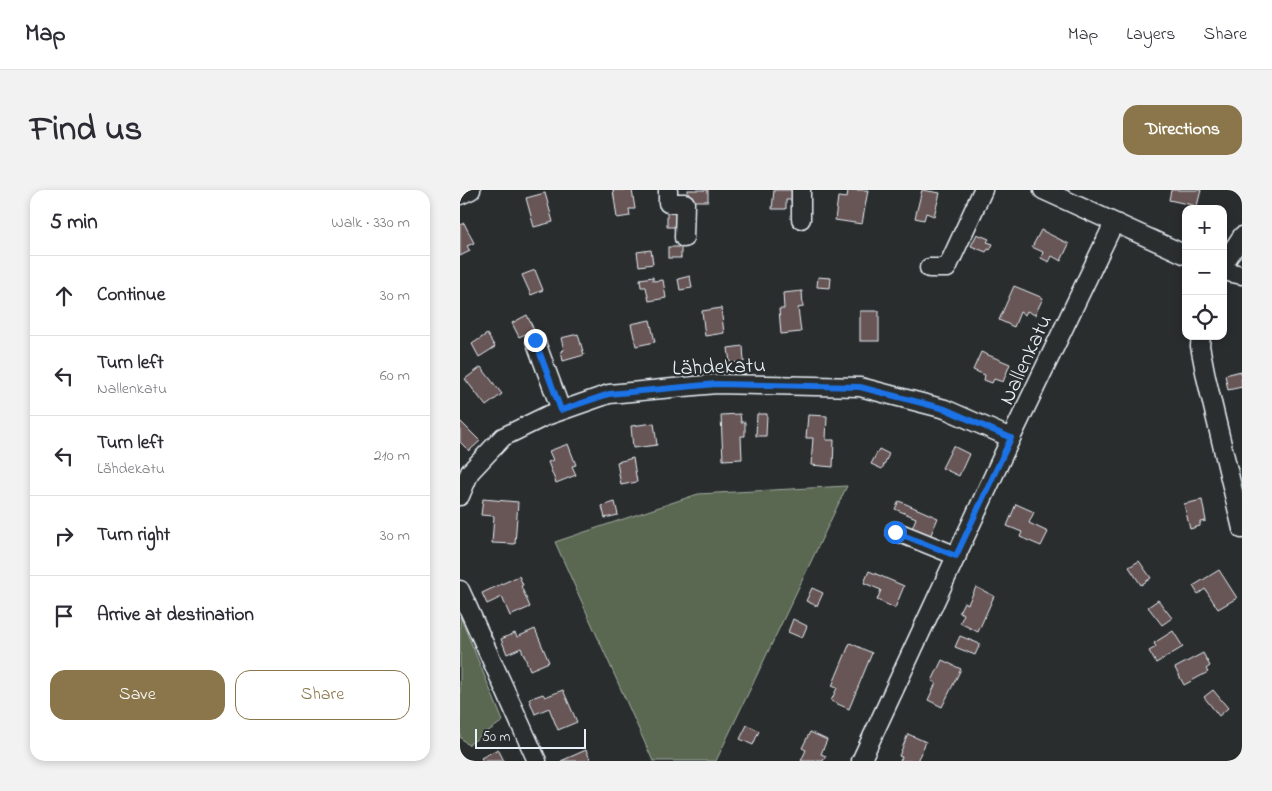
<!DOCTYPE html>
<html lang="en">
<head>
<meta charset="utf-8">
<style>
	:root { --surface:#fff; --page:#f2f2f3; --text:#2b2b33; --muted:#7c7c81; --line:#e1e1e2; --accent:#8a764a }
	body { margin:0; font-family:"Indie Flower",sans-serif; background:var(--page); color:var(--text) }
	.controls { position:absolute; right:15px; top:15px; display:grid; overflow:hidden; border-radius:10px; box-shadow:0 2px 8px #0003 }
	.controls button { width:45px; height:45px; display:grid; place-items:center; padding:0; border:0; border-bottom:1px solid var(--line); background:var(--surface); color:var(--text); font:25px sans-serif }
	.scale { position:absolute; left:15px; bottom:12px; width:111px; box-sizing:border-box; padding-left:5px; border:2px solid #e8f1f8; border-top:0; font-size:14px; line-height:18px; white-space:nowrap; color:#e8f1f8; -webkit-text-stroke:4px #2a2d2e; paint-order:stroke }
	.stop { position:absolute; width:15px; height:15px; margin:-11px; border:4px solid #1a73e8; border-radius:50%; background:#fff }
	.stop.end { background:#1a73e8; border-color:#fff; box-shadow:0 1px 5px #0008 }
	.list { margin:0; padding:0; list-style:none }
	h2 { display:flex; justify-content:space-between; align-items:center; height:65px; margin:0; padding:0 20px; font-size:21px }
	h2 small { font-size:16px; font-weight:400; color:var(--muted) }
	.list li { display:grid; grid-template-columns:32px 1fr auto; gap:15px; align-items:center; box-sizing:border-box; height:80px; padding:0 20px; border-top:1px solid var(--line) }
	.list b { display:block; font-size:19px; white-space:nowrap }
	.list p { margin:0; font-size:16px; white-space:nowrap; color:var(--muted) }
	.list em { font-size:16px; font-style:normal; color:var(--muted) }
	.actions { display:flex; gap:10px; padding:15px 20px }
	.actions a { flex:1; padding:11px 0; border:1px solid var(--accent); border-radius:15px; text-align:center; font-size:18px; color:var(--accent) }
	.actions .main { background:var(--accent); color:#fff }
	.icon { flex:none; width:28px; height:28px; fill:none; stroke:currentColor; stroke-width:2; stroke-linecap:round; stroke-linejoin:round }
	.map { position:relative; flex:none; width:782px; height:571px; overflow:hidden; border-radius:15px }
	header { display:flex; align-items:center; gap:30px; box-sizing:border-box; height:70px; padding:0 25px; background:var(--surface); border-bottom:1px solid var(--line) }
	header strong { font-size:24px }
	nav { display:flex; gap:28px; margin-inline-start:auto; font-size:18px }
	.intro { display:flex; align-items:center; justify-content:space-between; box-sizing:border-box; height:120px; padding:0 30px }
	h1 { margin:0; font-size:35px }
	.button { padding:12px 22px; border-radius:15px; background:var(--accent); color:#fff; font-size:18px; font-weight:700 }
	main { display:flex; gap:30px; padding:0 30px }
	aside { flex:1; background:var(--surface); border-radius:15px; box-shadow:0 2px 8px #0003 }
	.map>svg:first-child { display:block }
	.green { fill:#5a6851; stroke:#a1aca4 }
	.building { fill:#685555; stroke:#e8f1f8 }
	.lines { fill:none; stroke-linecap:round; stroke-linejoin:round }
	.minor-casing { stroke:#e8f1f8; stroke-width:21 }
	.minor { stroke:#2a2d2e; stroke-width:18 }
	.route { stroke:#1a73e8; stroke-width:6 }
	.labels { text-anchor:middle; stroke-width:4.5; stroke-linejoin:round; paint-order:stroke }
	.street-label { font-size:22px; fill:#e8f1f8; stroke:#2a2d2e }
</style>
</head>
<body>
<header>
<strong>Map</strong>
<nav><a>Map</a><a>Layers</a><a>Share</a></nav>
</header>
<div class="intro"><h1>Find us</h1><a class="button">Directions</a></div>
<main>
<aside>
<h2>5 min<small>Walk · 330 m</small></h2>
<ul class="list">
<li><svg class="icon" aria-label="ahead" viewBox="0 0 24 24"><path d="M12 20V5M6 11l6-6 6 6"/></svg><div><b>Continue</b></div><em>30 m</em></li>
<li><svg class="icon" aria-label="left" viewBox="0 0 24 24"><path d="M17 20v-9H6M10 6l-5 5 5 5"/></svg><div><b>Turn left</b><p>Nallenkatu</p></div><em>60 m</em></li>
<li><svg class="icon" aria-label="left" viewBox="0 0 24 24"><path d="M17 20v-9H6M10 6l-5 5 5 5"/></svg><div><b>Turn left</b><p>Lähdekatu</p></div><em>210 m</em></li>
<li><svg class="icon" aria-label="right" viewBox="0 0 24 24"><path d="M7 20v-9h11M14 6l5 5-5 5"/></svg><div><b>Turn right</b></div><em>30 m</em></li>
<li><svg class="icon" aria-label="arrive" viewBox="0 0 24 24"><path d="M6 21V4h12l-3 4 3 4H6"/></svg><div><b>Arrive at destination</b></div></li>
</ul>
<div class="actions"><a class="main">Save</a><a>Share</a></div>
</aside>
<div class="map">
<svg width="782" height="571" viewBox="0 0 782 571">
	<rect width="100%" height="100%" fill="#2a2d2e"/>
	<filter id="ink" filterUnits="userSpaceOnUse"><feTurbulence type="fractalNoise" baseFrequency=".02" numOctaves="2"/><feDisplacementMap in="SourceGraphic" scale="10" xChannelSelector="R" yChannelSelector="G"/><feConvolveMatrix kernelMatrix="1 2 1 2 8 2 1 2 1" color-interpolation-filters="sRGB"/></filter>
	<g filter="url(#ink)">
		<g class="green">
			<polygon points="387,296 256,571 193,571 95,352 238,304"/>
			<polygon points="0,426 43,531 8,555 0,547"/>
		</g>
		<g class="building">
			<polygon points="153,0 172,0 175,19 169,19 170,26 157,28"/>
			<rect x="228" y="0" width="20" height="11"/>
			<polygon points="314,0 333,0 333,10 326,10 326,19 312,19"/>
			<polygon points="388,0 408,0 402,34 375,30 378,7 387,8"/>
			<polygon points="462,0 480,3 474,26 466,23 464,30 455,28"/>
			<polygon points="711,0 741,0 737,16 709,10"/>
			<polygon points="85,3 93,32 74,37 66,8"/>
			<polygon points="207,19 220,19 219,37 207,37"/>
			<polygon points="4,33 14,53 7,56 10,61 0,66 0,35"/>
			<polygon points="581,40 609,54 601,71 592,66 589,72 581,68 583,62 572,57"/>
			<polygon points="517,44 529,49 527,52 533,54 530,60 528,59 526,62 511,56"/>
			<rect x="208" y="57" width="13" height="11"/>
			<polygon points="191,60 193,74 179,76 177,62"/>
			<polygon points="75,80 83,100 71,105 62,85"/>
			<polygon points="230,86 232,98 220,100 218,89"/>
			<polygon points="193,87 193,91 203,90 206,108 189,111 186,97 181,97 180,89"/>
			<polygon points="358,87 371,88 370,98 357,97"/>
			<polygon points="554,96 583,108 575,125 567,121 565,125 560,122 554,137 539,130"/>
			<polygon points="342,101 343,117 338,118 341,142 321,144 319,119 324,119 323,103"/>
			<polygon points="261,118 264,143 245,146 242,121"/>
			<rect x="400" y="121" width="19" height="30"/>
			<polygon points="67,125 74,140 59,147 52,133"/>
			<polygon points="190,130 195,152 176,156 171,134"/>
			<polygon points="27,144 35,157 19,167 12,154"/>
			<polygon points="118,144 124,165 103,171 101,161 104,160 101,148"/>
			<polygon points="283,156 284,172 270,173 268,158"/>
			<polygon points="521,162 550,174 543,192 534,189 532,193 524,190 525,185 513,180"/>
			<polygon points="21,177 42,204 26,216 5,189"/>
			<polygon points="781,181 782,197 768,200 765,185"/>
			<polygon points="280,224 281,232 285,232 285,246 281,246 282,269 263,270 261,225"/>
			<polygon points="297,224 307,224 306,246 296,246"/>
			<polygon points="348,225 367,226 366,250 374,250 373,277 351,275 353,248 346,248"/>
			<polygon points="0,231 20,251 9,261 0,252"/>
			<polygon points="194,233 197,255 173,258 171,236"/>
			<polygon points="108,254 116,275 112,276 116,285 96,293 88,272 93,270 89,261"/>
			<polygon points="493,256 509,264 499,286 482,278"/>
			<polygon points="419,259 429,264 422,279 411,274"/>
			<polygon points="173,268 177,292 161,295 157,272"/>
			<polygon points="23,309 58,312 55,354 32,353 34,326 21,325"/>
			<polygon points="742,310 746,331 740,332 740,336 730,339 724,314"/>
			<polygon points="439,311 478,328 469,349 451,341 456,328 435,319"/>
			<polygon points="155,312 158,325 145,328 142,316"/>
			<polygon points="556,314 574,322 569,333 588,342 581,356 560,347 562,342 547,336"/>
			<polygon points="679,371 691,388 681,395 669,377"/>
			<polygon points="759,380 777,408 758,419 745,399 738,404 733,396"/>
			<polygon points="409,381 444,396 435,418 417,410 421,400 404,393"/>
			<polygon points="59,386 63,395 61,396 70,417 50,426 42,407 27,414 22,403"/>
			<polygon points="516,397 534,406 518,442 500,433 504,424 499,422 504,412 508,414"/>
			<polygon points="352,398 363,403 357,416 346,411"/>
			<polygon points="698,410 712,428 702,435 688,417"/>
			<polygon points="333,429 347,436 342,448 328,442"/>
			<polygon points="75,439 89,472 70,480 61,458 47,464 41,449 55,443 57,447"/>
			<polygon points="713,441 723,457 696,473 689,461 696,457 694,453"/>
			<polygon points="500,446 520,454 515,465 495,457"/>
			<polygon points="390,453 412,463 389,519 371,511 377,498 372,496"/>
			<polygon points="743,463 750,476 746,479 748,482 724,495 715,478"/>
			<polygon points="482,470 501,479 482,517 468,510 476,493 472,491"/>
			<polygon points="103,500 117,532 98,540 89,518 75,524 69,509 83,504 85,507"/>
			<polygon points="753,500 768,518 759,526 744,507"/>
			<polygon points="287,535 299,541 293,555 280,549"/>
			<polygon points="350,542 367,550 361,564 366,566 363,571 341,571 346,560 342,558"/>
			<polygon points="448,544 466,552 457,571 440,571 442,567 439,566"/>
			<polygon points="38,559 44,571 23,571 21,568"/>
			<polygon points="126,560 131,571 101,571"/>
		</g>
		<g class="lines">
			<defs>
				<g id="minor">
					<polyline points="208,0 208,13 225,13 224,48"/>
					<polyline points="583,0 726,65"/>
					<polyline points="0,5 11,0"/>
					<polyline points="341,29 341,0"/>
					<polyline points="763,75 782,46"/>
					<polyline points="469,78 487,78 523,0"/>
					<polyline points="763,81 782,85"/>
					<polyline points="741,146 740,156 746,187 782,339"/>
					<polyline points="75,150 101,220"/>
					<polyline points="0,306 10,282 43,247 86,226 149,204 256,194 400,197 485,219 551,248"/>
					<polyline points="435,341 497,366"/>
					<polyline points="0,400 77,571"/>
					<polyline points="401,571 551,248 654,33"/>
				</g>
			</defs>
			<use href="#minor" class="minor-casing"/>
			<use href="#minor" class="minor"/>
		</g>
	</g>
	<g class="lines" filter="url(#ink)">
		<polyline class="route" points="75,150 101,220 149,204 256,194 400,197 485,219 551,248 496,366 435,342"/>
	</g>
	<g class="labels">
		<g class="street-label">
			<text transform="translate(564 169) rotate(-65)" y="8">Nallenkatu</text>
			<text transform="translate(259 175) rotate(-2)" y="8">Lähdekatu</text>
		</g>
	</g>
</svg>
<div class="controls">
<button>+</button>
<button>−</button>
<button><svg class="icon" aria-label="locate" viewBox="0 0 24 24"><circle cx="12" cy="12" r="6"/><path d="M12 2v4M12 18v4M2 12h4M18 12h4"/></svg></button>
</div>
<div class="scale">50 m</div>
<div class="stop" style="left:435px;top:342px"></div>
<div class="stop end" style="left:75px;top:150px"></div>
</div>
</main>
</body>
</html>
